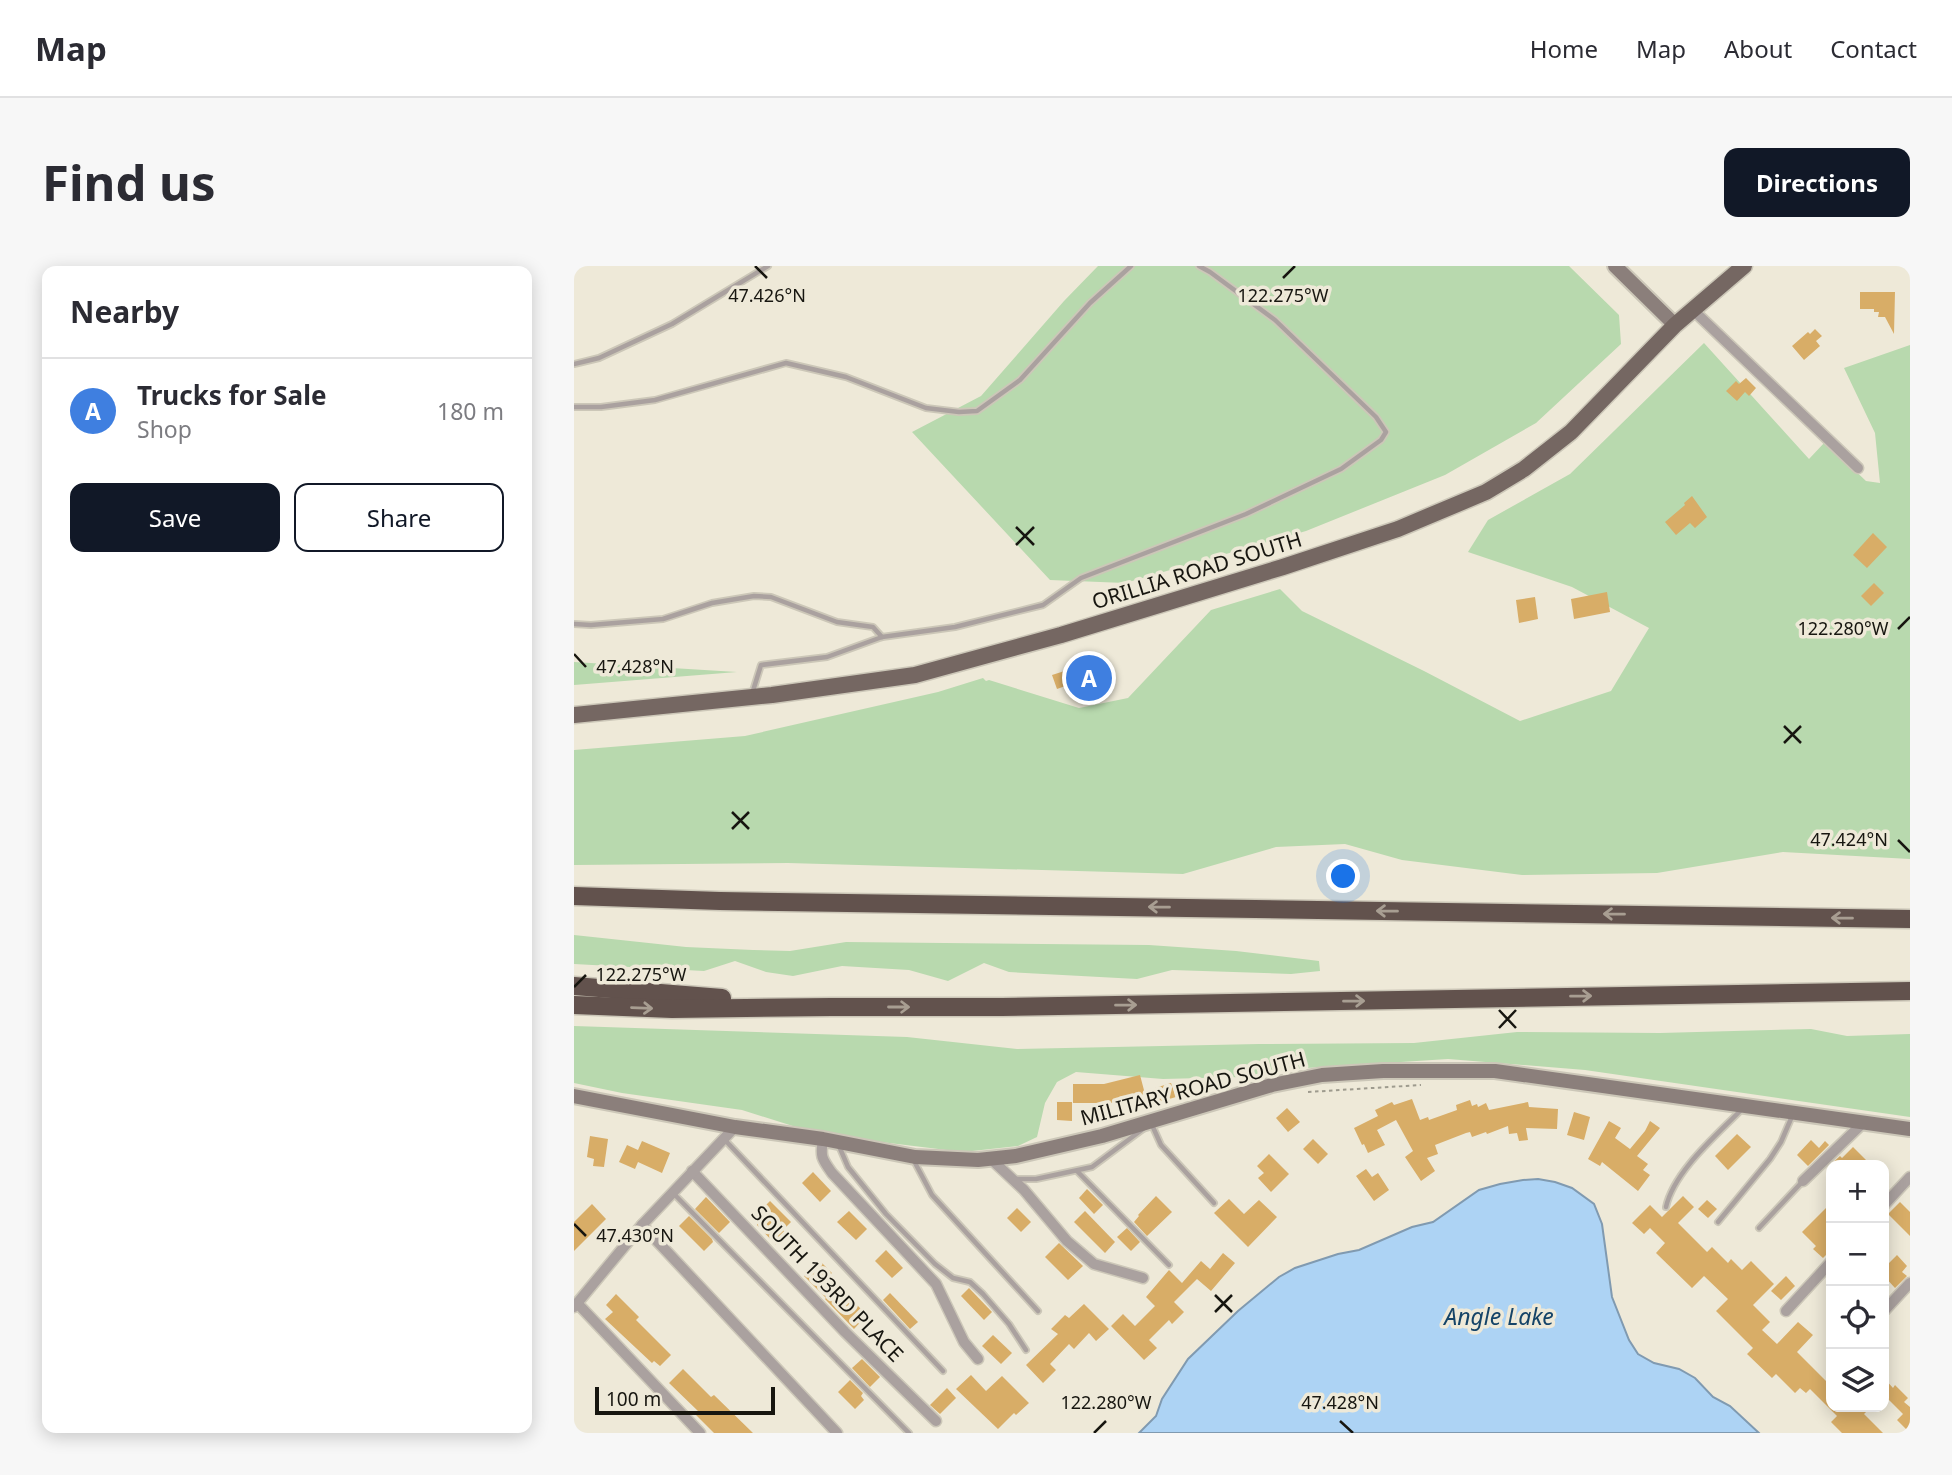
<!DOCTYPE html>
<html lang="en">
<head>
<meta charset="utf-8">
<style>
	:root { --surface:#fff; --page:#f7f7f7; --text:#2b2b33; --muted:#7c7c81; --line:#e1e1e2; --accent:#111827 }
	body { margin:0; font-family:"Noto Sans",sans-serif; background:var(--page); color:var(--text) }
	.controls { position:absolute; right:21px; bottom:21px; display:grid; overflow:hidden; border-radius:14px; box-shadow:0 4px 18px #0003 }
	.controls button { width:63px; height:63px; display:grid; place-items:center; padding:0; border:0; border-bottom:2px solid var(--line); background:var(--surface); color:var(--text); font:35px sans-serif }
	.scale { position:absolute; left:21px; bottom:18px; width:180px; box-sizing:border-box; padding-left:7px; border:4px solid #171610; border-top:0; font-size:19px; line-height:24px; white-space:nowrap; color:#171610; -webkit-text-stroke:5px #eee9d8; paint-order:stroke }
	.you { position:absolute; left:770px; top:611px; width:24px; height:24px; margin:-18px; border:5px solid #fff; border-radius:50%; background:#1a73e8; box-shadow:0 0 0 10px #1a73e833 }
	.badge { display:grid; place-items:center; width:46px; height:46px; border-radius:50%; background:var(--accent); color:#fff; font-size:23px; font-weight:700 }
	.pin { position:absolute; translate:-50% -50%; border:4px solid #fff; box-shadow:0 2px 7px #0006 }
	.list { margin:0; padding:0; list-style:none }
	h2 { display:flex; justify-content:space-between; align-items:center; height:91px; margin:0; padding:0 28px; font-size:30px }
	h2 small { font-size:23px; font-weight:400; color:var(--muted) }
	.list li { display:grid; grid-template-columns:46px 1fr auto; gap:21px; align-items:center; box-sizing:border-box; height:105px; padding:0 28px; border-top:2px solid var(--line) }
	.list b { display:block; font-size:26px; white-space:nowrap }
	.list p { margin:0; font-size:23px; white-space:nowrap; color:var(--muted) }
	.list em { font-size:23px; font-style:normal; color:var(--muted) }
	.actions { display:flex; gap:14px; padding:21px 28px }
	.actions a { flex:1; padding:16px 0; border:2px solid var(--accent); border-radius:14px; text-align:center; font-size:24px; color:var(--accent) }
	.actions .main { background:var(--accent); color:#fff }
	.icon { flex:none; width:38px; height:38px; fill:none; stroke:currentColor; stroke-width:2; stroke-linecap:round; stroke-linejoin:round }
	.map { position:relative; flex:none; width:1336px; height:1167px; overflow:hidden; border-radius:14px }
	header { display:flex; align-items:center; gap:42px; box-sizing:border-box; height:98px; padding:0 35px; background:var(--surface); border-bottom:2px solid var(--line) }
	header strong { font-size:33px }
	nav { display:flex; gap:38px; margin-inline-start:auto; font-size:24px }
	.intro { display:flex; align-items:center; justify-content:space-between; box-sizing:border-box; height:168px; padding:0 42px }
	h1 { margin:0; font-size:49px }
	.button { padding:18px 32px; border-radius:14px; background:var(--accent); color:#fff; font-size:24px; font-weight:700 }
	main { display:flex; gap:42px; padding:0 42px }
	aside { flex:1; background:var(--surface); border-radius:14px; box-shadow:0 4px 18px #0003 }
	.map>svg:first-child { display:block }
	.green { fill:#b8d9ae }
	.water { fill:#add3f4; stroke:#809ab0; stroke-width:2 }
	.building { fill:#d8ad67 }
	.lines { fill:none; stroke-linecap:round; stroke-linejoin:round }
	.service-casing { stroke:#ccc7b8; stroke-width:8 }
	.minor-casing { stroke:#ccc7b8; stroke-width:13 }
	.secondary-casing { stroke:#ccc7b8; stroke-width:18 }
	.primary-casing { stroke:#ccc7b8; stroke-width:19 }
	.motorway-casing { stroke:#ccc7b8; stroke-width:21 }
	.path { stroke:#9e9b8e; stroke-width:2; stroke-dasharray:3.5 3.5; stroke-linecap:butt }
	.service { stroke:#aaa19f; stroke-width:4.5 }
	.minor { stroke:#aaa19f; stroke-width:10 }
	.secondary { stroke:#8b7f7b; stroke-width:14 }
	.primary { stroke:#756762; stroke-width:16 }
	.motorway { stroke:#62524d; stroke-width:18 }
	.oneway { stroke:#a89e92 }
	.ticks { fill:none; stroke:#171610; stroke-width:2.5 }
	.labels { text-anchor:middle; stroke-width:7; stroke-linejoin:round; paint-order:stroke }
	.street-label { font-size:21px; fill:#171610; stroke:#eee9d8 }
	.water-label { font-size:23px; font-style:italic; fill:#154468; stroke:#eee9d8 }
	.ticks-label { font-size:18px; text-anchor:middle; fill:#171610; stroke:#eee9d8; stroke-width:7; stroke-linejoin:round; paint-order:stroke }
</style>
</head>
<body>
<header>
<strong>Map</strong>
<nav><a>Home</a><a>Map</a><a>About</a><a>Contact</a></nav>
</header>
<div class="intro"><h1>Find us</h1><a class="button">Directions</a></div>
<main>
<aside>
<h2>Nearby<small></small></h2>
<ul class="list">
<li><span class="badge" style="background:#3f7fe0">A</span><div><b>Trucks for Sale</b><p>Shop</p></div><em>180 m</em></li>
</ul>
<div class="actions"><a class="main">Save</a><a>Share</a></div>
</aside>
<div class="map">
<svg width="1336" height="1167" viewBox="0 0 1336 1167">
	<rect width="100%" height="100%" fill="#eee9d8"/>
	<g class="green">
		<polygon points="524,0 995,0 1045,49 1047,78 962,157 871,209 732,265 551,317 476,314 338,166 407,130 490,35"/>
		<polygon points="1130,77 1235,193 1251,176 1292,215 1306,217 1301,167 1270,102 1336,79 1336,593 1209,586 1083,607 948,609 828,594 771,578 702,581 609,608 214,597 0,599 0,484 171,470 364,426 409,412 412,415 415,414 505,442 554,432 637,344 706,323 728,345 850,405 946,455 1037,425 1075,362 998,321 894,286 914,254 996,208"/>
		<polygon points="0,396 163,406 0,419"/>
		<polygon points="0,669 112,681 179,684 216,685 272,676 575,679 662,685 745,695 746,705 717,708 598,704 563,713 435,706 410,697 374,715 335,704 268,700 219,710 192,706 161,695 130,705 0,698"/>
		<polygon points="0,760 333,771 443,783 685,778 840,777 943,766 1086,767 1237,763 1273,770 1336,768 1336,851 1011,804 874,793 717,803 668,811 589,813 502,806 483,816 471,837 463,871 444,880 389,886 307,876 222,861 168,844 48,827 0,817"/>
	</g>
	<polygon class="water" points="964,913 981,916 998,922 1020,938 1028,958 1038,1031 1055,1074 1064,1088 1080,1097 1105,1103 1121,1112 1139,1131 1156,1140 1185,1167 565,1167 582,1150 588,1133 614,1093 664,1045 705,1011 721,1002 764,988 785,984 838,961 859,956 905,924 926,918 949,914"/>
	<g class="building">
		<polygon points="1286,26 1321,26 1320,68 1311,51 1304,51 1305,46 1300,46 1300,43 1286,43"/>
		<polygon points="1241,63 1248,70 1242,75 1246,80 1230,94 1218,80 1234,66 1236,68"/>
		<polygon points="1172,112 1182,122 1175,130 1171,126 1163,135 1152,125 1162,115 1165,118"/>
		<polygon points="1118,230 1133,251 1121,262 1116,257 1102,269 1091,256 1111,239 1110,237"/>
		<polygon points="1299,267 1313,281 1293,302 1279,289"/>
		<polygon points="1300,317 1310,327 1297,340 1287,330"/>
		<polygon points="1033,326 1036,346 1000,353 997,333"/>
		<polygon points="961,331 964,353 945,357 942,334"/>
		<polygon points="528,393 536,421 512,429 510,424 500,427 497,418 483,423 478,409"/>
		<polygon points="566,809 571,828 537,837 499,837 499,818 530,818"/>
		<polygon points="597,817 602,831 585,836 581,822"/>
		<polygon points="838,833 846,854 854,851 855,854 883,844 882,839 896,834 898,840 903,838 904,841 912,837 915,844 954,836 955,841 984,843 983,863 952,862 954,874 945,875 943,867 935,868 934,860 913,868 912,866 898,871 896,866 892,867 861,879 864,888 853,892 861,905 847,915 831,891 839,885 822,854 803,864 811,879 794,887 790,878 788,879 780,862 804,850 801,844 818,836 820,839"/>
		<polygon points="483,836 498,836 498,855 483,854"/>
		<polygon points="713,842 726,856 714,866 702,852"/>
		<polygon points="1000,846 1016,851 1010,874 993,869"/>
		<polygon points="1035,855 1047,862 1041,872 1056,883 1071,865 1076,855 1086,862 1063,890 1074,898 1069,904 1076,909 1064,925 1028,896 1026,900 1014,893"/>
		<polygon points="1163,868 1177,881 1154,904 1141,890"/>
		<polygon points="16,870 34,873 30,901 19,900 20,893 13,891"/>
		<polygon points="739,873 754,888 744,898 729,883"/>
		<polygon points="1237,874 1245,882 1251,875 1255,879 1234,900 1223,889"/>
		<polygon points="68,875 96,887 88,907 64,896 61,903 45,896 53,879 64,884"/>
		<polygon points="1279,881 1297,899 1256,899 1266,890 1268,892"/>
		<polygon points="695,888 715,908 697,926 684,912 690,907 683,900"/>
		<polygon points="792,903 798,911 804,907 815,924 800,935 782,910"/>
		<polygon points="239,906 257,925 246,936 228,917"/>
		<polygon points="513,923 529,939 520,948 505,932"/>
		<polygon points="582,930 598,946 573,970 560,956 565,950 564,949"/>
		<polygon points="1109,930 1120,941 1104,957 1133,986 1138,981 1154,997 1157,993 1168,1004 1177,995 1200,1018 1179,1039 1196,1056 1188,1064 1203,1078 1224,1056 1239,1069 1223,1086 1257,1120 1257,1141 1297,1141 1290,1148 1309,1167 1268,1167 1257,1156 1263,1150 1236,1123 1232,1127 1226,1122 1221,1127 1202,1108 1198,1112 1173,1088 1179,1082 1142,1045 1154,1033 1130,1010 1118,1022 1082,987 1091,977 1076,962 1070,968 1058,957 1076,939 1088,951"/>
		<polygon points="132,931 156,956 145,967 121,943"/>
		<polygon points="655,933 670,948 685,934 703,951 674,981 640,947"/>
		<polygon points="1133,934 1143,943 1134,952 1124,943"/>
		<polygon points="196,935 217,956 209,964 213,968 202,979 183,959 185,956 180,951"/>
		<polygon points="1326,936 1336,946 1336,970 1314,948"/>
		<polygon points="1257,937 1257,984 1249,992 1239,983 1242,980 1228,966"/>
		<polygon points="18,938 32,953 0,985 0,956"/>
		<polygon points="443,942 457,956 447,966 433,952"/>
		<polygon points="275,945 293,963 282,974 263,956"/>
		<polygon points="511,945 541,976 531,987 500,956"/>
		<polygon points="115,950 138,973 139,976 130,985 105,960"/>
		<polygon points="553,962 566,976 557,985 543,971"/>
		<polygon points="485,977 509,1000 494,1014 471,991"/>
		<polygon points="312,984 329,1002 318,1012 301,995"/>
		<polygon points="649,987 661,997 637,1025 623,1013 600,1036 610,1046 598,1058 595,1054 575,1074 583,1082 570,1094 537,1060 549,1048 561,1060 581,1040 572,1031 595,1004 608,1017 627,995 636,1003"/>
		<polygon points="1323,989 1333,1000 1328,1006 1333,1010 1321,1022 1310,1010 1310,1002"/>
		<polygon points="246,995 258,1007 254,1010 293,1049 280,1063 251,1033 252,1032 230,1010"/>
		<polygon points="1212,1010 1221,1020 1207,1034 1197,1025"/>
		<polygon points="395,1022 418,1046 410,1054 387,1030"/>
		<polygon points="316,1027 344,1056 336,1063 309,1034"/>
		<polygon points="42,1028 65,1051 62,1054 97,1089 86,1100 80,1095 78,1097 31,1053 39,1046 32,1039"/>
		<polygon points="510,1038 535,1063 522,1075 515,1067 500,1083 495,1078 476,1098 482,1104 469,1117 452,1099 484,1068 477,1063 491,1049 495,1052"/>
		<polygon points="419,1069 438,1087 427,1098 408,1080"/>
		<polygon points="288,1093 306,1111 296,1121 278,1102"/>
		<polygon points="109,1103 137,1131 140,1129 179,1167 140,1167 121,1148 124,1145 95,1117"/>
		<polygon points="397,1109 412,1125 428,1110 455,1137 442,1149 440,1147 424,1163 382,1123"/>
		<polygon points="1310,1112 1319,1122 1321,1119 1334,1132 1330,1136 1336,1141 1336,1167 1323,1154 1329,1148 1310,1129"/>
		<polygon points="276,1114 289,1127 287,1130 290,1134 281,1143 264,1126"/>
		<polygon points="373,1122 382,1132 366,1148 356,1139"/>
	</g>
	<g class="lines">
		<defs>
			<g id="service">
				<polyline points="0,98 25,92 98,58 194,0"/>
				<polyline points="0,141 27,141 81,134 212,97 272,111 352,142 385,146 403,145 446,114 516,37 557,0"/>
				<polyline points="0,358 17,359 89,353 138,337 180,330 197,331 263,356 299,361 308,371"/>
				<polyline points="178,428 187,399 253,391 308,371 381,361 469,339 507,312 672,248 767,203 807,174 812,166 802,151 701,54 636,6 625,0"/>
				<polyline points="578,859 587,879 640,937"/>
				<polyline points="150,873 369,1105"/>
				<polyline points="265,880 274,901 312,948 361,998 379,1012 396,1016 409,1028 435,1058 452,1084"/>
				<polyline points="339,893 358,929 464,1045"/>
				<polyline points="503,905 595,999"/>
				<polyline points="441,913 462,913 518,901 569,863"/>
				<polyline points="100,928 335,1167"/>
				<path d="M 1092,941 C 1100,905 1143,869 1168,843"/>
				<polyline points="1144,956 1196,893 1207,876 1219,848"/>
				<polyline points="1185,962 1228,916"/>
			</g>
			<g id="minor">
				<polyline points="1119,44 1284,202"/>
				<path d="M 249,873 C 246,891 248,893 258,907 L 362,1018 L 390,1076 L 404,1093"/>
				<polyline points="417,893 450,924 493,975 520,998 569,1012"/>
				<polyline points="118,905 271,1066 362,1155"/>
				<polyline points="1229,915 1290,856"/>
				<polyline points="1310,939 1336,911"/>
				<polyline points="68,959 263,1167"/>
				<polyline points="3,1037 126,1167"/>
				<polyline points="0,1041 68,959 161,861"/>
				<polyline points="1212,1045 1257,996"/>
				<polyline points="1310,1045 1336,1017"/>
			</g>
			<g id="secondary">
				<polyline points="1041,0 1101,59"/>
				<polyline points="0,830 161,861 249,873 341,891 404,894 442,890 528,870 698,819 748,809 809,805 921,805 1336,863"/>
			</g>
			<polyline id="primary" points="0,449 198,429 341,409 487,369 709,301 824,263 912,226 950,203 997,166 1101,59 1170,0"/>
			<g id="motorway">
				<polyline points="0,630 146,635 1336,653"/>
				<polyline points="0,720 148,732"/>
				<polyline points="0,739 98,743 257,741 428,741 1336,725"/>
			</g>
		</defs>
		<use href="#service" class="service-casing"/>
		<use href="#minor" class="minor-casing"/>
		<use href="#secondary" class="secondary-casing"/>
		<use href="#primary" class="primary-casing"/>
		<use href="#motorway" class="motorway-casing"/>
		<polyline class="path" points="734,826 847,819"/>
		<use href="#service" class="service"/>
		<use href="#minor" class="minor"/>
		<use href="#secondary" class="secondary"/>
		<use href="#primary" class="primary"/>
		<use href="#motorway" class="motorway"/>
	</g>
	<defs><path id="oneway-shaft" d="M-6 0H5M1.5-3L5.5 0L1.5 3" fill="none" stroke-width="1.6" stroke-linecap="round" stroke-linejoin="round" transform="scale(1.75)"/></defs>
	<g class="oneway">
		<use href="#oneway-shaft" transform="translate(585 641) rotate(-179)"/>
		<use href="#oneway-shaft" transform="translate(813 645) rotate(-179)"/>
		<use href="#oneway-shaft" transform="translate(1040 648) rotate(-179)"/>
		<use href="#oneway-shaft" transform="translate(1268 652) rotate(-179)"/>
		<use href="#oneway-shaft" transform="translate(1007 730) rotate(-1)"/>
		<use href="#oneway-shaft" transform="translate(780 735) rotate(-1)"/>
		<use href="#oneway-shaft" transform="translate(552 739) rotate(-1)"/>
		<use href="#oneway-shaft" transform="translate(325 741)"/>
		<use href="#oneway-shaft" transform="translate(68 742) rotate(2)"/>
	</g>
	<path class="ticks" d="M 181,0 L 193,12M 709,12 L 721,0M 442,261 L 460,279M 442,279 L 460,261M 1324,363 L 1336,351M 0,388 L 12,401M 1210,460 L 1227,477M 1210,477 L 1227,460M 158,546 L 175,563M 158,563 L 175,546M 1324,574 L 1336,586M 0,721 L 12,709M 925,744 L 942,762M 925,762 L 942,744M 0,958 L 12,970M 641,1029 L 658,1046M 641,1046 L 658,1029M 766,1155 L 779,1167M 520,1167 L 532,1155"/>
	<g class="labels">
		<g class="street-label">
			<text transform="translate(623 305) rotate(-17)" y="7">ORILLIA ROAD SOUTH</text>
			<text transform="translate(619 823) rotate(-15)" y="7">MILITARY ROAD SOUTH</text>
			<text transform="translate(253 1018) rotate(46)" y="7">SOUTH 193RD PLACE</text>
		</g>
		<g class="water-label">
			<text x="925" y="1059">Angle Lake</text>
		</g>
	</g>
	<g class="ticks-label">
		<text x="193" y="36">47.426°N</text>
		<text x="709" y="36">122.275°W</text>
		<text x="1269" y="369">122.280°W</text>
		<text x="61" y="407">47.428°N</text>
		<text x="1275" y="580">47.424°N</text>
		<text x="67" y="715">122.275°W</text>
		<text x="61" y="976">47.430°N</text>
		<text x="532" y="1143">122.280°W</text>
		<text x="766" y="1143">47.428°N</text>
	</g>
</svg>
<div class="controls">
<button>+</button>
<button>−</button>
<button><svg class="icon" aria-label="locate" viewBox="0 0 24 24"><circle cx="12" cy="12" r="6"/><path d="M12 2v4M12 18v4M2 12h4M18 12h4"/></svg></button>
<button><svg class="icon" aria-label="layers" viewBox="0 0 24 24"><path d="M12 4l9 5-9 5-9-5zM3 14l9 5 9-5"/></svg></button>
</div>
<div class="scale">100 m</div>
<div class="you"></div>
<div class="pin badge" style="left:515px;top:412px;background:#3f7fe0">A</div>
</div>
</main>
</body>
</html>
